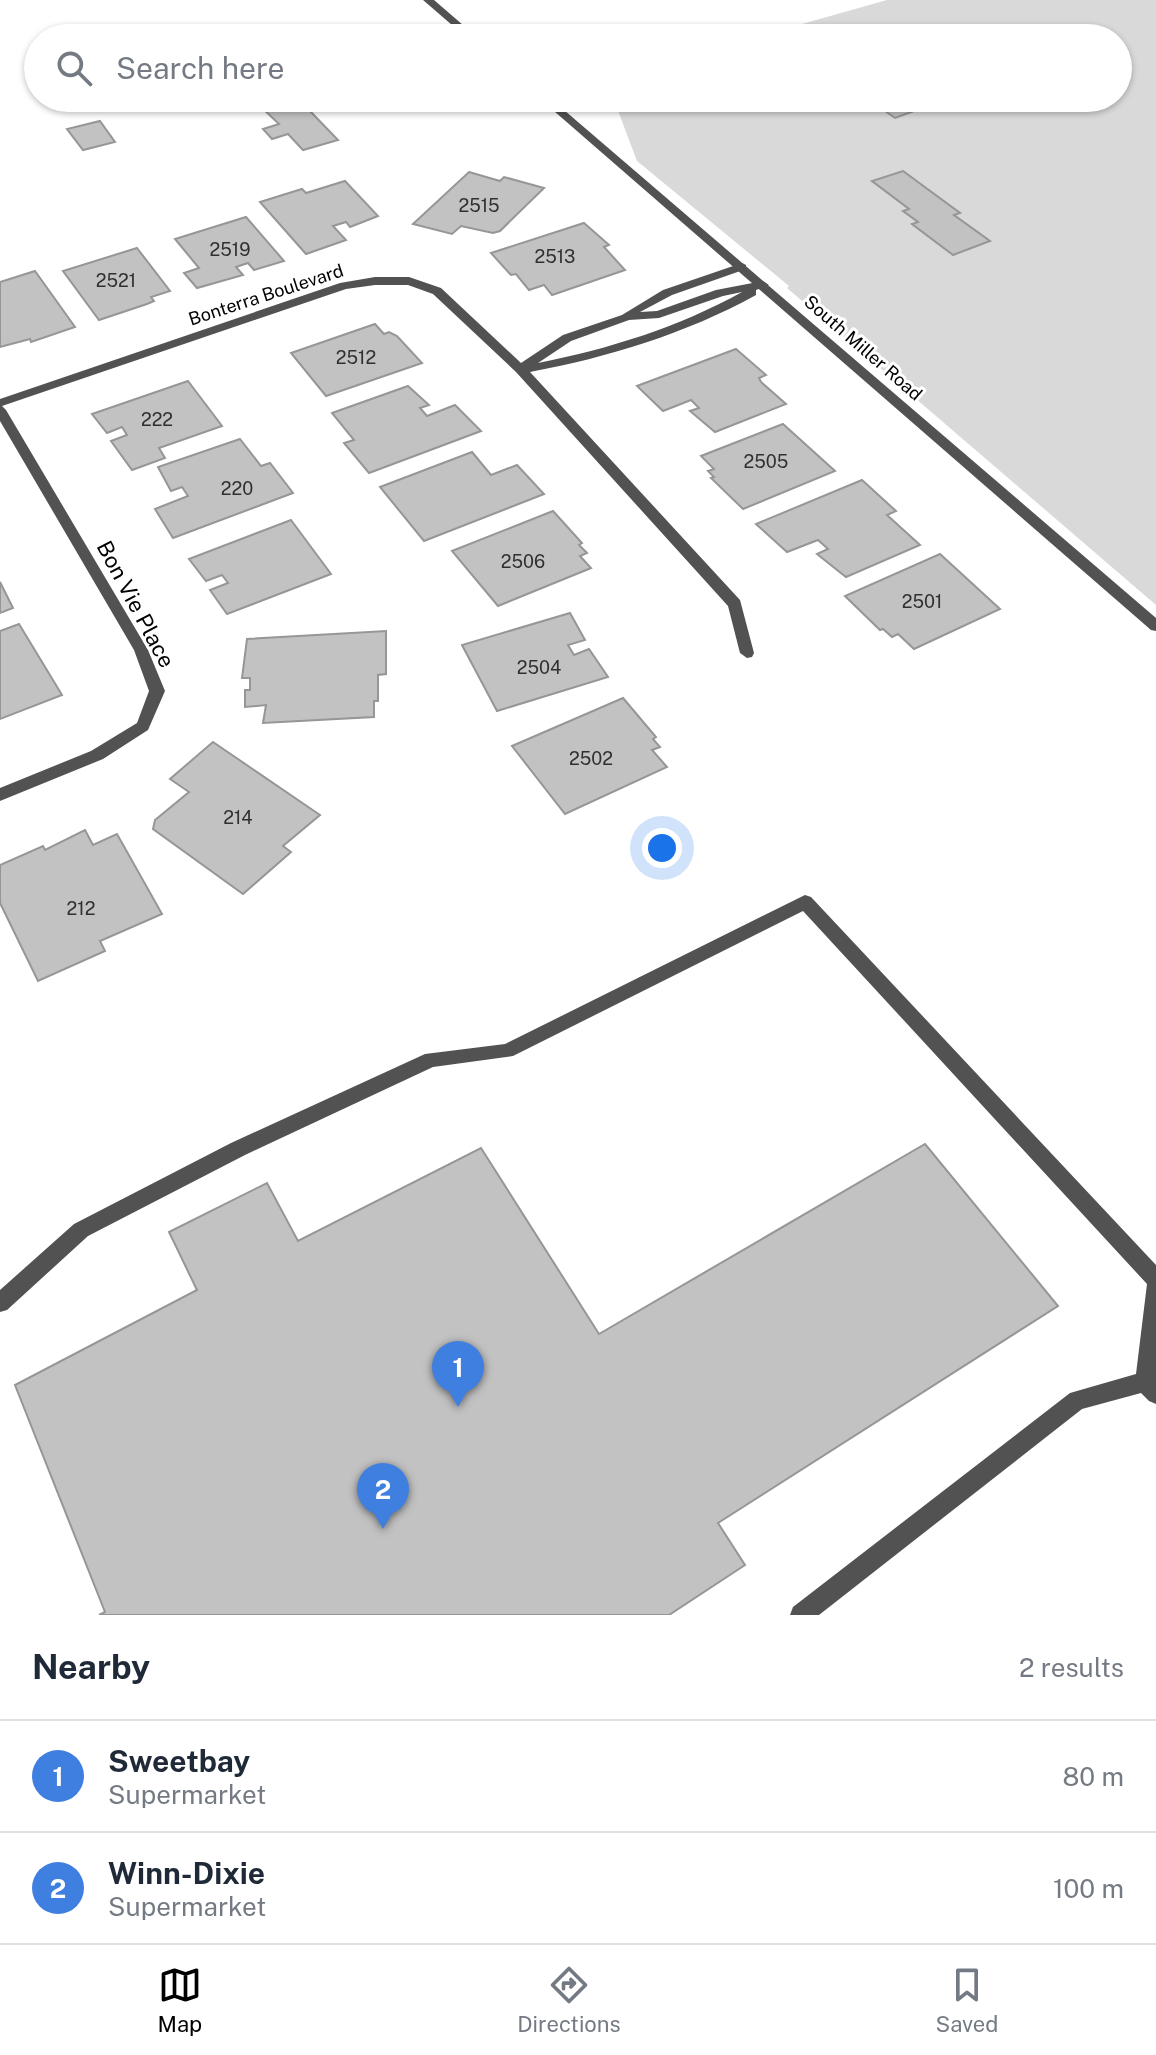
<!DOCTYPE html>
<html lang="en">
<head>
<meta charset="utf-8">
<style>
	:root { --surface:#fff; --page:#f2f2f3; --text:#1f2937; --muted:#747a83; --line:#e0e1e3; --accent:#000 }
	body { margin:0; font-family:"Public Sans",sans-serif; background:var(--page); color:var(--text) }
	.you { position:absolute; left:662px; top:848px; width:28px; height:28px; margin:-20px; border:6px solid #fff; border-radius:50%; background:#1a73e8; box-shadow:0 0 0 12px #1a73e833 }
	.badge { display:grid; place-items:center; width:52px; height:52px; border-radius:50%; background:var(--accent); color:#fff; font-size:26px; font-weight:700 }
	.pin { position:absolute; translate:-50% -66px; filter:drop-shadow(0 2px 4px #0008) }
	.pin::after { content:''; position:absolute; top:42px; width:28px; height:24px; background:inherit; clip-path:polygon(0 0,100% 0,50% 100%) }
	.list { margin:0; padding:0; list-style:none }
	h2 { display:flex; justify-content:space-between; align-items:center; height:104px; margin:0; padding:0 32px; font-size:34px }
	h2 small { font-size:26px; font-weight:400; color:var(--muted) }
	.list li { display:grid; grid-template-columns:52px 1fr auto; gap:24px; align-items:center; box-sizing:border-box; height:112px; padding:0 32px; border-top:2px solid var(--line) }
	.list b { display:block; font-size:30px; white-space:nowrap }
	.list p { margin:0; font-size:26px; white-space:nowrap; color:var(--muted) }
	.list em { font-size:26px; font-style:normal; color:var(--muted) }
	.icon { flex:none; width:44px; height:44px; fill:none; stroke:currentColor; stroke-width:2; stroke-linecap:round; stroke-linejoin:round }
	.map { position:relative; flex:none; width:1156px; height:1615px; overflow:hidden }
	.search { position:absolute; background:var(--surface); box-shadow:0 2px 6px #0004; left:24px; right:24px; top:24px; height:88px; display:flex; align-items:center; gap:20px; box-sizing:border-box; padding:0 28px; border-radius:44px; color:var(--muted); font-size:30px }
	.sheet { height:328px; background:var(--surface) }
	nav { display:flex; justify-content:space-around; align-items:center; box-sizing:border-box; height:112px; border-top:2px solid var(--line); background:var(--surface); font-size:22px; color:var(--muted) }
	nav a { display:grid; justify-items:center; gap:4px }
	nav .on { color:var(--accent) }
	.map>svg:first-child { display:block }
	.green { fill:#d9d9d9 }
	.building { fill:#c2c2c2; stroke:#969696; stroke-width:2 }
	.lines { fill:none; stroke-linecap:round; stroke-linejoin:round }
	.service { fill:#525252; fill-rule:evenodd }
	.minor { fill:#525252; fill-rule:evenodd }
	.tertiary { fill:#525252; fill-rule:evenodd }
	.labels { text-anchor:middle; stroke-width:6; stroke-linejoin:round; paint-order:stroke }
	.number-label { font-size:18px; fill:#303030 }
	.far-street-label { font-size:18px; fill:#000; stroke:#fff }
	.street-label { font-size:22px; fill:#000; stroke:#fff }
</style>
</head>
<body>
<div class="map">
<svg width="1156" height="1615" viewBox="0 0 1156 1615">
	<rect width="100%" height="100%" fill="#fff"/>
	<polygon class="green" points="887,0 1156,0 1156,605 787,288 789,286 637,161 617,108 628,98 1118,98 1118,38 752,38"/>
	<g class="building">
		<polygon points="292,98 303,98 314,109 309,110 338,140 303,150 288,134 272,139 263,129 279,124 261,107"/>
		<polygon points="867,98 899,98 917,110 895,118"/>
		<polygon points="100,121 115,142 83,150 67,129"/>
		<polygon points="903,171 960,213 954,215 990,241 953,255 912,224 918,222 903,211 909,209 872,181"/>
		<polygon points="469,172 500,181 504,177 544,188 500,231 493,233 461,226 452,234 413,224"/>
		<polygon points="345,181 378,216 350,227 346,222 333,226 346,240 306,254 260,202 302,189 306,193"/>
		<polygon points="246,217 284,261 254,270 248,263 236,267 243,275 197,288 184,273 199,268 175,239"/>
		<polygon points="584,223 609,245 604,247 625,270 552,295 544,285 529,290 516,274 511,275 491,253"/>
		<polygon points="137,248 170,291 151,297 154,301 147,304 99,320 63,271"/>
		<polygon points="35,271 75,327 31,342 30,339 0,347 0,282"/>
		<polygon points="375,324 384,334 389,332 397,336 422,363 326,396 291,353"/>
		<polygon points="736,349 766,375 759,378 761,382 786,404 715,432 690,411 699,408 691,400 663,411 637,386"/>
		<polygon points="188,381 222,426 159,448 165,458 132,470 111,441 127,435 122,427 107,433 92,414"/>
		<polygon points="408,386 429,405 420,408 427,416 455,405 481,431 369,473 344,443 354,440 332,413"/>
		<polygon points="783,424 835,471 743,509 711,478 714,477 708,471 714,469 701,456"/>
		<polygon points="240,439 261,466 270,463 293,493 173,538 155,509 188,496 182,487 171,491 158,467"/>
		<polygon points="472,452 491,475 517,465 544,494 424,541 380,487"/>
		<polygon points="862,480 896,511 887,515 920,545 846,577 817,554 828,549 818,540 787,552 756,524"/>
		<polygon points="553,511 582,543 579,545 587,553 580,556 591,568 498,606 452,551"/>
		<polygon points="291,520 331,574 227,614 210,590 228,583 222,575 206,581 189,559"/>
		<polygon points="940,554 1000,609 914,649 898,634 892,637 883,629 880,630 845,596"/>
		<polygon points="0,582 13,608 0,613"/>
		<polygon points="570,613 585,640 568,645 574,655 589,649 608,677 497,711 462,645"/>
		<polygon points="19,624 62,695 0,719 0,631"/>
		<polygon points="386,631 386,674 378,675 378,701 374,701 374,717 263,723 266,705 245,707 245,690 250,690 250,678 242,678 247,639"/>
		<polygon points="623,698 656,737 653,739 660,747 652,750 667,767 565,814 512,746"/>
		<polygon points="213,742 320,815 283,846 291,852 243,894 153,829 155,820 189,792 170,779"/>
		<polygon points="85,830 93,845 117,834 162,914 100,941 105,951 38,981 0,903 0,865 43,846 45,850"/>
		<polygon points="925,1144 1058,1306 718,1523 745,1565 669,1615 99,1615 105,1612 15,1385 197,1290 169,1232 267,1183 298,1241 481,1148 599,1334"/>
	</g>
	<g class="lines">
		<g class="service">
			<polygon points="463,27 468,30 467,32 442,38 424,38"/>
			<polygon points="191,98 207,98 177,109 172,106"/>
			<polygon points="805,895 811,897 1156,1265 1156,1404 1149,1401 1141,1393 1082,1409 819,1615 790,1615 793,1607 1070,1393 1136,1374 1147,1284 803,911 513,1056 433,1067 245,1155 88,1236 7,1310 0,1312 0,1290 74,1224 231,1143 425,1054 505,1044"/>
		</g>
		<path class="minor" d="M 742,263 L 746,265 L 746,269 L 672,295 L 640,312 L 657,311 L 716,290 L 763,281 L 769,285 L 756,290 L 756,295 C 685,334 609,357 530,372 L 740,600 L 754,653 L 752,657 L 747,658 L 740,653 L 728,606 L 516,372 L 433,294 L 408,285 L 375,285 L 346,289 L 2,406 L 6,410 L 148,650 L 165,691 L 148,730 L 103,759 L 0,801 L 0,788 L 91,751 L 137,723 L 149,691 L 134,650 L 0,421 L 0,399 L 340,283 L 375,277 L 409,277 L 441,288 L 521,363 L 563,335 L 622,315 L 663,290 ZM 742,292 C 679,327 609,349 538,363 L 571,341 L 629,320 L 659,318 L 723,296 Z"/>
		<g class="tertiary">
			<polygon points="423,0 434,0 478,38 467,38"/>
			<polygon points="539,98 550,98 1156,618 1156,631 1151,630"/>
		</g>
	</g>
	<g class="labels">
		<g class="number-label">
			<text x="479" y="212">2515</text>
			<text x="230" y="256">2519</text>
			<text x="555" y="263">2513</text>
			<text x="116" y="287">2521</text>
			<text x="356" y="364">2512</text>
			<text x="157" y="426">222</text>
			<text x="766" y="468">2505</text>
			<text x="237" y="495">220</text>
			<text x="523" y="568">2506</text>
			<text x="922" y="608">2501</text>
			<text x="539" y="674">2504</text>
			<text x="591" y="765">2502</text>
			<text x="238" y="824">214</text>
			<text x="81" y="915">212</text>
		</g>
		<g class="far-street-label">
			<text transform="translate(266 295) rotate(-18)" y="6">Bonterra Boulevard</text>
			<text transform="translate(863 348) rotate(41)" y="6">South Miller Road</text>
		</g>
		<g class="street-label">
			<text transform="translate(136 604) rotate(62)" y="8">Bon Vie Place</text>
		</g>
	</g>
</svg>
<div class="you"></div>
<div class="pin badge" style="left:458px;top:1407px;background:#3f7fe0">1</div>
<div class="pin badge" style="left:383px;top:1529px;background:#3f7fe0">2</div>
<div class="search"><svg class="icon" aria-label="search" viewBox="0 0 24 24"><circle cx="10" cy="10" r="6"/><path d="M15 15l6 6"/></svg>Search here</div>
</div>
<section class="sheet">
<h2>Nearby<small>2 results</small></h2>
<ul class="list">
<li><span class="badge" style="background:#3f7fe0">1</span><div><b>Sweetbay</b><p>Supermarket</p></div><em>80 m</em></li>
<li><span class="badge" style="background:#3f7fe0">2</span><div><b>Winn-Dixie</b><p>Supermarket</p></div><em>100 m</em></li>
</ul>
</section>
<nav>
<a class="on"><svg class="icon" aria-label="map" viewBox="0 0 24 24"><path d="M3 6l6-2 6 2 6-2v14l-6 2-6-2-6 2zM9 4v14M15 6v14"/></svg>Map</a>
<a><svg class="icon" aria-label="directions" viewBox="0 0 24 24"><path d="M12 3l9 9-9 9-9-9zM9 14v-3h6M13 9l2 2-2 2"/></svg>Directions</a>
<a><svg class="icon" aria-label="saved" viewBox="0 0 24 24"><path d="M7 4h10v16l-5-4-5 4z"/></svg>Saved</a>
</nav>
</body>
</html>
